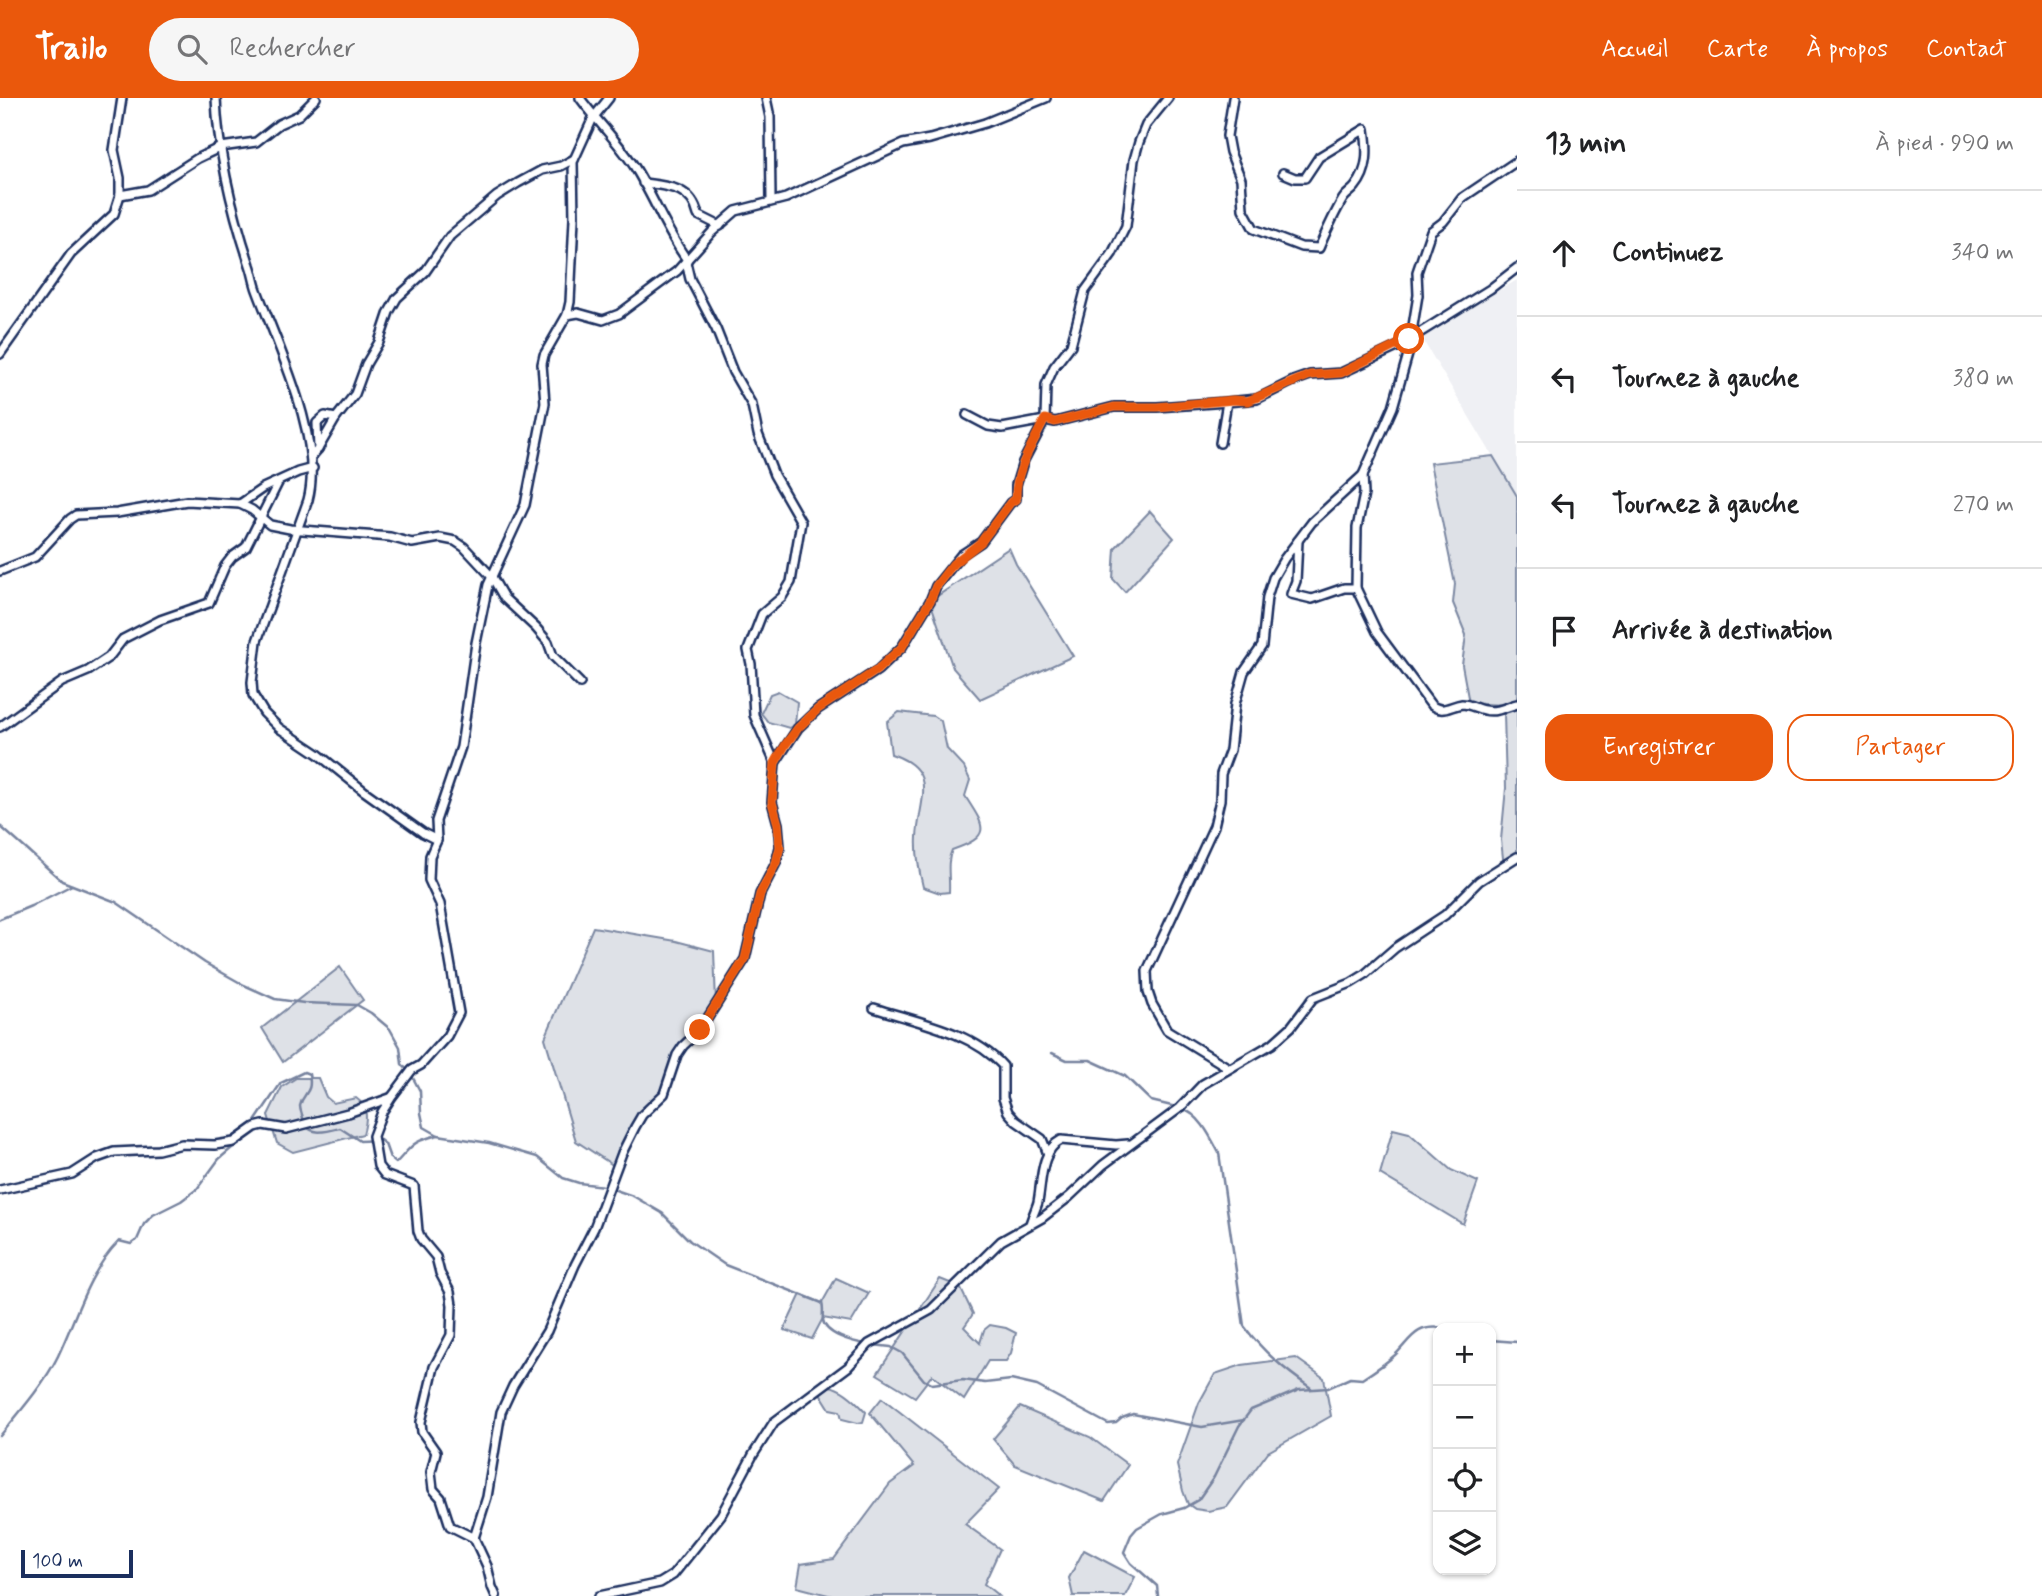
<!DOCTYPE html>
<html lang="fr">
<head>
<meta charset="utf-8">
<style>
	:root { --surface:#fff; --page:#f6f6f6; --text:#202124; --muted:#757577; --line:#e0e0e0; --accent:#ea580c }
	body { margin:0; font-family:Mynerve,sans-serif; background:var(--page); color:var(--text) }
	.controls { position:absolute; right:21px; bottom:21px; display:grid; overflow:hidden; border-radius:14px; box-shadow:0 2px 5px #0004 }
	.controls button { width:63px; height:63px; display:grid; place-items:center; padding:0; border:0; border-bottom:2px solid var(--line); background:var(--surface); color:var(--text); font:35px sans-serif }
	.scale { position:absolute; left:21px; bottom:18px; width:112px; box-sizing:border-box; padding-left:7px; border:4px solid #1b2f5e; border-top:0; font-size:19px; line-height:24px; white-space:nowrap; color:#1b2f5e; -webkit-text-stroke:5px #fff; paint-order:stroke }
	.stop { position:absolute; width:21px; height:21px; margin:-16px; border:5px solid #ea580c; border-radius:50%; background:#fff }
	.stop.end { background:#ea580c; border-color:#fff; box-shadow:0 2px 7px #0008 }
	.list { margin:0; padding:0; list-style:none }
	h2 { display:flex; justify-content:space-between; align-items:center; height:91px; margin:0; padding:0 28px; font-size:30px }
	h2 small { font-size:23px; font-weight:400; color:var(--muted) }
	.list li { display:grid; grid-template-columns:46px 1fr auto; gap:21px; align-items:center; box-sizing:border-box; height:126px; padding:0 28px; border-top:2px solid var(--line) }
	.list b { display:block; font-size:26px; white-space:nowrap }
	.list em { font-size:23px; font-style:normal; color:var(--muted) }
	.actions { display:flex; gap:14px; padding:21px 28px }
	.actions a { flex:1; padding:16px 0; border:2px solid var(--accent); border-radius:21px; text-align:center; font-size:24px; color:var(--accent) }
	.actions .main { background:var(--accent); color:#fff }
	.icon { flex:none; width:38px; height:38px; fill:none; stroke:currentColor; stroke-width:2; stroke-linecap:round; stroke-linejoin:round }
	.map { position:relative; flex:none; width:1517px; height:1498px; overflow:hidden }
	header { display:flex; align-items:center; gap:42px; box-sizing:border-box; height:98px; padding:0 35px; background:var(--accent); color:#fff }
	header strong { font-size:33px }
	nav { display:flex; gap:38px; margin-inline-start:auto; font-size:24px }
	.search { width:490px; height:63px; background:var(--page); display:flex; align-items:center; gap:18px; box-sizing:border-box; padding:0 24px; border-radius:38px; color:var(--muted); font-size:26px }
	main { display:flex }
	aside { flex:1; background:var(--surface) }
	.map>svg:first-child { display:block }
	.built { fill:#eff0f4 }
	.green { fill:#dee1e7; stroke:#7c88a2; stroke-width:2 }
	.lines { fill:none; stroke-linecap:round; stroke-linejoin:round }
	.stream { stroke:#77839f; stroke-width:2.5 }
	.minor-casing { stroke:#1b2f5e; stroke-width:12 }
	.minor { stroke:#fff; stroke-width:7 }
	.route { stroke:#ea580c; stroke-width:9 }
</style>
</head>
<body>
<header>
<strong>Trailo</strong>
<div class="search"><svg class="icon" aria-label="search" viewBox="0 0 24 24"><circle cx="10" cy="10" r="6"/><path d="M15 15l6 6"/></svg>Rechercher</div>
<nav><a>Accueil</a><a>Carte</a><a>À propos</a><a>Contact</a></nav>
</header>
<main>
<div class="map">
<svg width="1517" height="1498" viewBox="0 0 1517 1498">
	<rect width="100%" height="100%" fill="#fff"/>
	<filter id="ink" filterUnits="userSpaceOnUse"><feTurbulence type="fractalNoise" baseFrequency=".0143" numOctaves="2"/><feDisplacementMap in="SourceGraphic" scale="14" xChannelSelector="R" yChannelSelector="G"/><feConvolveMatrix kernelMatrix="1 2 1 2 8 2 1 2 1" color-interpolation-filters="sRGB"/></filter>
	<g filter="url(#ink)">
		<polygon class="built" points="1517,182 1517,398 1421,239"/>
		<g class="green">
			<polygon points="1493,358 1517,398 1517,762 1504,769 1501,742 1506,690 1504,615 1501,607 1469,605 1462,567 1466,537 1453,505 1455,486 1430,365"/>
			<polygon points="1150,413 1174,440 1125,494 1113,481 1115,450"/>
			<polygon points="1009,450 1016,466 1073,558 980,601 953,570 930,503"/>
			<polygon points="778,593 797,604 795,626 789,630 768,624 761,615 770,596"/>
			<path d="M 899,614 L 933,618 L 941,623 L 947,651 L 964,669 L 970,682 L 965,698 C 985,729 993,738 952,752 C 946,764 950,780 949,794 L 940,795 L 923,789 C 919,773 916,756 917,739 C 919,702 940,672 891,656 L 887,624 Z"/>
			<polygon points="593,829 676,843 714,853 716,905 700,932 679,951 667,992 641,1017 619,1071 576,1043 545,940"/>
			<polygon points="340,869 363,902 283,964 262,930"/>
			<path d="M 296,980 L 318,980 L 326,999 L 333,1005 L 356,1000 C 369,1009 367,1022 363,1036 L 293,1054 L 277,1045 L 268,1017 L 282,989 Z"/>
			<polygon points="1393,1031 1409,1035 1451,1072 1478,1084 1463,1126 1380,1076"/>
			<polygon points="836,1180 869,1195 851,1225 823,1220 812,1241 784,1232 801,1196 822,1205"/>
			<polygon points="940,1181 960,1189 973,1216 964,1229 980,1245 984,1232 990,1227 1006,1230 1016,1235 1011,1255 1006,1263 988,1263 964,1302 932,1277 915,1299 877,1276"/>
			<polygon points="1296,1260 1324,1280 1331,1318 1268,1354 1227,1409 1208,1413 1195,1411 1188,1406 1183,1393 1177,1367 1199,1305 1215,1276 1242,1267"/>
			<path d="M 829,1288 C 843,1290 856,1303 866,1314 L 863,1324 L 858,1325 L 842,1321 L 840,1313 L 830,1311 L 820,1295 Z"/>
			<polygon points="882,1300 999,1391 965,1426 1000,1451 984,1486 999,1498 832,1498 797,1489 801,1466 834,1461 890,1386 914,1368 870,1315"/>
			<polygon points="1020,1309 1090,1339 1128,1367 1104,1403 1015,1367 993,1341"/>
			<polygon points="1084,1452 1135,1479 1125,1498 1073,1498 1069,1480"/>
		</g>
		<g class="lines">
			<g class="stream">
				<path d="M 0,728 L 62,783 L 116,804 L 205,865 L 244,887 L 275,901 L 304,905 L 357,907 L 371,915 L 390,931 L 400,949 L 402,966 L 412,978 L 420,993 L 421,1015 L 424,1029 L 438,1037 L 489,1045 L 537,1059 L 563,1080 L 579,1085 L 604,1088 L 633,1098 L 662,1115 L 690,1143 L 725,1167 L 822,1205 C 824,1212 822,1216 823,1222 C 825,1237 853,1244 866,1246"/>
				<polyline points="0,821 31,808 72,787"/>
				<polyline points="1052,955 1067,962 1090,962 1125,978 1151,1003 1176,1009"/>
				<path d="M 1182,1011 C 1200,1016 1211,1040 1219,1055 L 1244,1228 C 1263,1254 1285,1272 1311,1290"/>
				<path d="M 252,1028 L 281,985 L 304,974 L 309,976 C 313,997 303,993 300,1008 C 300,1012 302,1016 303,1020 C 307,1039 325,1034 340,1030 L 360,1043 L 380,1042 L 385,1046 L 390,1060 L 396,1065 C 413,1047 411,1044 438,1037"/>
				<polyline points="1491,1242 1517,1244"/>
				<polyline points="873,1247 891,1249 902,1255 924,1282 932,1286 963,1282 985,1285 1011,1282 1037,1288 1108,1326 1116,1325 1122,1320 1133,1316 1202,1329 1244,1322"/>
				<path d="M 0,1338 C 19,1315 45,1285 58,1258 C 77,1218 87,1176 119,1143 L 131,1146 L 137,1142 L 144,1126 L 153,1117 L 181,1103 L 197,1091 L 219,1061 L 239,1044"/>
				<path d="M 1158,1498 L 1157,1488 L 1131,1465 L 1124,1454 L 1131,1437 L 1137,1430 L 1162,1416 L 1184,1410 L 1198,1402 L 1214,1379 L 1239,1328 L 1251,1312 L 1299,1292 L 1328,1290 L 1350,1280 L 1362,1281 C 1373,1274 1385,1266 1395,1257 C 1412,1240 1415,1227 1442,1230"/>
			</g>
			<defs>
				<g id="minor">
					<path d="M 216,0 C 218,57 232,113 250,167 C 253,175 254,184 257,192 C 278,249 324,342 308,402 L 257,543 L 252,584 L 253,597 L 264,615 L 279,630 L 318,656 L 364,693 L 423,735 L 437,742"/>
					<path d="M 580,0 C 597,23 618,44 634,68 C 653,98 666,133 687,162"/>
					<polyline points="766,0 770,19 771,102"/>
					<path d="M 1233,0 L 1227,38 L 1230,54 L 1241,81 L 1243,111 L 1254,131 L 1301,149 L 1319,150 C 1326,134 1334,116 1343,101 C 1346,96 1351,94 1355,89 C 1369,72 1368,52 1365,31 L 1319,59 L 1305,80 L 1295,80 L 1283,75"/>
					<path d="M 643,85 C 668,88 692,89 698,117 L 720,128"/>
					<polyline points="120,97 148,92 198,60 221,49 256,44 279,26 299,17 316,0"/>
					<polyline points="567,217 578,215 603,222 619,216 677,173 712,134 736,113 786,100 903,46 930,41 985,25 1046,0"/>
					<polyline points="1411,240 1418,197 1417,174 1431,133 1443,124 1462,100 1517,63"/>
					<polyline points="0,256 71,156 114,116 120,97 120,80 114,52 122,0"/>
					<polyline points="967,317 988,328 1002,330 1045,322 1055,324 1114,309 1157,309 1227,304"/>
					<polyline points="1220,345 1227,304 1257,301 1293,283 1310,277 1341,275 1397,249 1490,191 1517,170"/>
					<polyline points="318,351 317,325 325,318 336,320"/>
					<polyline points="311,359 318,351 336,320 355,296 366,266 379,244 389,214 397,200 425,174 450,138 497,98 518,85 542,72 561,68 574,61"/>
					<path d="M 1363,377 L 1364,396 L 1357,430 L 1356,490 L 1377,534 L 1431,607 C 1443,616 1449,608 1462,606 C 1470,606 1477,611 1484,612 C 1496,615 1506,609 1517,606"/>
					<polyline points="240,406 252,412 270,427 290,431 390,439 412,445 440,440 455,443 464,449 492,479 504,500 536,530 548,544 553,558 580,585"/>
					<polyline points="1298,443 1296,483 1291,496 1312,501 1344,490 1356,490"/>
					<polyline points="0,473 35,459 70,421 76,417 117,415 187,403 240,406 263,390 298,374 313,370"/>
					<polyline points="0,629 62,584 88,573 109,559 123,541 160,522 209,505 225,468 232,459 246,449 278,385"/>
					<polyline points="775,665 798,630 818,611 878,572 902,549 930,503 936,488 961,457 981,444 1010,405 1016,401 1016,387 1023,364 1045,322 1046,287 1054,269 1071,247 1085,193 1112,156 1126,128 1134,62 1139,44 1146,27 1168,0"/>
					<path d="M 874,910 C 917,924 971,933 1003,968 L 1003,1000 L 1008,1014 L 1016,1023 L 1042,1041 L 1048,1056"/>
					<polyline points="1229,970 1167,932 1152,906 1148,894 1147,873 1214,728 1220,702 1221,676 1230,652 1235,606 1244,574 1262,548 1267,499 1273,480 1284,461 1312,424 1363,377 1393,309 1413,239"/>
					<polyline points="0,1092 72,1076 97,1060 114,1054 158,1052 182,1046 215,1047 234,1044 255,1029 263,1027 286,1031 348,1015 390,1000"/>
					<path d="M 1030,1126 C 1032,1119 1036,1111 1038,1104 C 1042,1084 1040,1053 1061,1042 L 1116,1047 L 1128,1046"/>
					<polyline points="474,1440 487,1399 501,1314 513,1288 547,1233 575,1167 594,1130 622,1055 635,1029 642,1017 664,996 677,957 683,948 700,932 745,861 760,796 776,765 780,749 778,726 772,704 775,665 754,617 751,566 748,552 762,516 782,499 791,484 801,424 774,377 758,336 752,307 733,274 716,231 690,181 686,164"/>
					<polyline points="496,1498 492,1489 487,1468 474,1440 450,1428 441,1400 433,1391 431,1374 436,1354 422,1334 421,1324 434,1269 451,1237 452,1207 450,1194 440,1175 436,1159 421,1141 418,1133 414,1088 385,1077 378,1068 373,1038 382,1014 391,1000 412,972 421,967 447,938 459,915 440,806 429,782 430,758 437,742 436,723 461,649 476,545 488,487 525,407 545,305 542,266 544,257 567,217 570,204 574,121 573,64 593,20 609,0"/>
					<polyline points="599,1498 660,1485 673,1477 721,1417 753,1357 774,1324 848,1269 869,1246 931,1212 1001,1143 1042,1120 1069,1099 1103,1067 1180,1010 1203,986 1272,946 1291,929 1313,900 1351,885 1364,877 1395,850 1445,817 1479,783 1517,759"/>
				</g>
			</defs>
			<use href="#minor" class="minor-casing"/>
			<use href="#minor" class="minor"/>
		</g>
	</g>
	<g class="lines" filter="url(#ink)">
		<path class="route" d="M 700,932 L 745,861 L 760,796 L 776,765 L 780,749 L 778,726 L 772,704 L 775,665 L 786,646 L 798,630 L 818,611 L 877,572 L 902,549 L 930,503 L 936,488 L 953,466 L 981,444 L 1010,405 L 1016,401 C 1015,372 1032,347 1045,321 L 1055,324 L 1114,309 L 1157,309 L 1233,302 L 1248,303 L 1310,277 L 1341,275 L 1409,241"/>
	</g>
</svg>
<div class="controls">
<button>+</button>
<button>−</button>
<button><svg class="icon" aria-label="locate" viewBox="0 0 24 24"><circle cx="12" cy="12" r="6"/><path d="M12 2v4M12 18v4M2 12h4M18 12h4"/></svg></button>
<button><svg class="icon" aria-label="layers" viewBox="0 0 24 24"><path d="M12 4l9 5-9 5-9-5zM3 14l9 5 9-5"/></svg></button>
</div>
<div class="scale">100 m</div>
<div class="stop" style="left:1409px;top:241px"></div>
<div class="stop end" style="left:700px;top:932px"></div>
</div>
<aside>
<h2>13 min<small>À pied · 990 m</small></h2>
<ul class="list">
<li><svg class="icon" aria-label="ahead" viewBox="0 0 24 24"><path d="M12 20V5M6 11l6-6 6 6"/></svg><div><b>Continuez</b></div><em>340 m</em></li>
<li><svg class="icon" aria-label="left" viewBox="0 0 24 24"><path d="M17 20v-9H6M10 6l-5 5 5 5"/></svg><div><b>Tournez à gauche</b></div><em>380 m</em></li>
<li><svg class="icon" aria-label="left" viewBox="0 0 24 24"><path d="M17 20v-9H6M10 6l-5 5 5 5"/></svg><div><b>Tournez à gauche</b></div><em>270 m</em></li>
<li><svg class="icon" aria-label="arrive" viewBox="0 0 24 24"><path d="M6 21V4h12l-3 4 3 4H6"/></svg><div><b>Arrivée à destination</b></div></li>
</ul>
<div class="actions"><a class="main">Enregistrer</a><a>Partager</a></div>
</aside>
</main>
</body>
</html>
